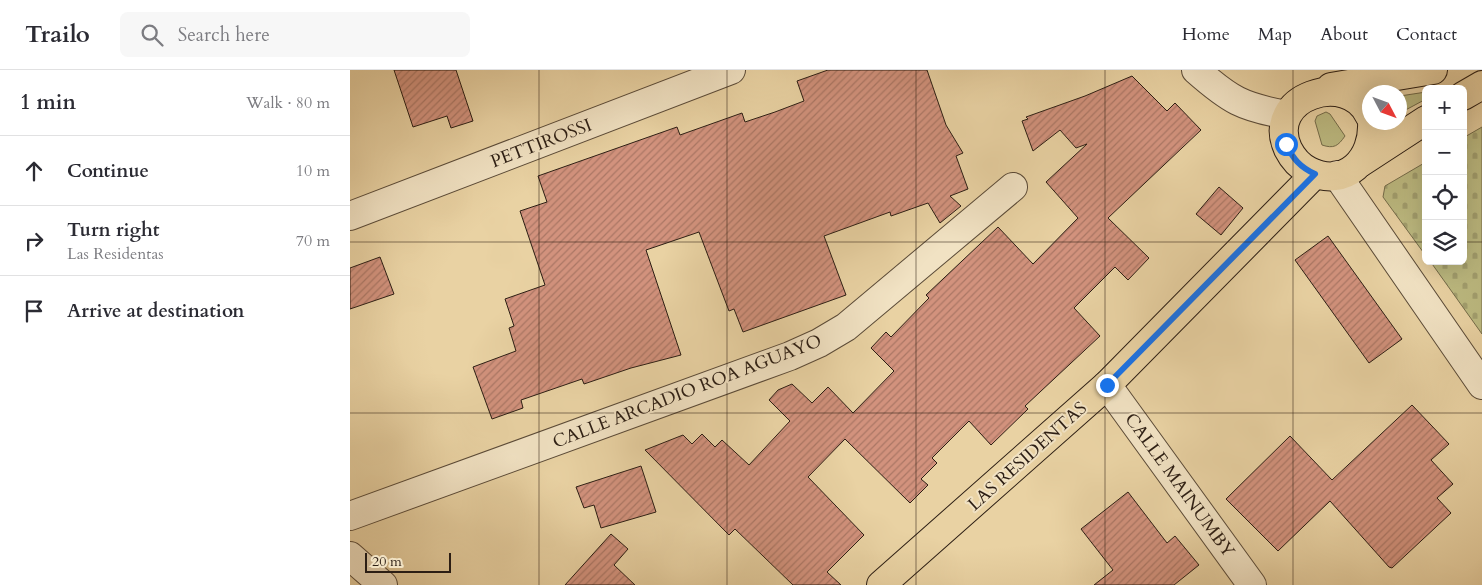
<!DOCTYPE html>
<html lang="en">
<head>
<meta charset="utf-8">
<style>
	:root { --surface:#fff; --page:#f7f7f7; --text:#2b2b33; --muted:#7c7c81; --line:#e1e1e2 }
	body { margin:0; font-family:Cardo,serif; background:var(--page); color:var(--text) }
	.controls { position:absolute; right:15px; top:15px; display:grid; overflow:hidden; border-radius:8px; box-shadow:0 5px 20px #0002 }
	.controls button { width:45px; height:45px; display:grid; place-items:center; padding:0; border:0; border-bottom:1px solid var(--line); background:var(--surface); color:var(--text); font:25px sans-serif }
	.compass { position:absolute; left:1012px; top:15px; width:45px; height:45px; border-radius:50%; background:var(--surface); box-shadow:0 5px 20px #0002; rotate:131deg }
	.scale { position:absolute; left:15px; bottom:12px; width:86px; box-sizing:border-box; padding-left:5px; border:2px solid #2c1e14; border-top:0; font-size:14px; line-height:18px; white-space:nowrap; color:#2c1e14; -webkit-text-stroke:4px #f1e2c3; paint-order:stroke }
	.stop { position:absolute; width:15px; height:15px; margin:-11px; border:4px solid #1a73e8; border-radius:50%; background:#fff }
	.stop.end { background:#1a73e8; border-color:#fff; box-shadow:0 1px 5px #0008 }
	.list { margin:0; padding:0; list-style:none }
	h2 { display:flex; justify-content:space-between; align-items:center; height:65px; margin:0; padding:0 20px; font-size:21px }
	h2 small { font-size:16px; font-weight:400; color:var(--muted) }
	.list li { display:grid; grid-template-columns:32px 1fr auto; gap:15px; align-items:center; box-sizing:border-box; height:70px; padding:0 20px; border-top:1px solid var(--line) }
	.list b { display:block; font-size:19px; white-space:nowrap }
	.list p { margin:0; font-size:16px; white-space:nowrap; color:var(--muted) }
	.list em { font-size:16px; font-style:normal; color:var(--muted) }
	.icon { flex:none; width:28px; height:28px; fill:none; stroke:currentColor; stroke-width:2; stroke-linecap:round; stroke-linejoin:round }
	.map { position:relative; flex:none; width:1132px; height:515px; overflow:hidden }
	header { display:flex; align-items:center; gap:30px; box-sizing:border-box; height:70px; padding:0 25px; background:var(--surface); border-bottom:1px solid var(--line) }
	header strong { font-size:24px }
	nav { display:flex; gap:28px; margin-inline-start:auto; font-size:18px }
	.search { width:350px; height:45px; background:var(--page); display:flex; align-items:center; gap:12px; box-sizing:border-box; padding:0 18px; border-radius:8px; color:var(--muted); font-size:19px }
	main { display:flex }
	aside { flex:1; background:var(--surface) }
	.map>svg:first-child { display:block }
	.green { fill:#bcba81; stroke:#746c4a }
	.cemetery { fill:url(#cemetery-stones); stroke:#746c4a }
	.building { fill:url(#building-hatch); stroke:#2c1e14 }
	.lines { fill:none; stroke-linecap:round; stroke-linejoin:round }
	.minor-casing { stroke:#5b4b38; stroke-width:30 }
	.major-casing { stroke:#2c1e14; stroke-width:30 }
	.minor { stroke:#f1e2c3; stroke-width:28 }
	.major { stroke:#e9d2a3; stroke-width:28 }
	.route { stroke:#1a73e8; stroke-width:6 }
	.grid { fill:none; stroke:#2c1e14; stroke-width:1; stroke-opacity:0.55 }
	.labels { text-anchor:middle; stroke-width:4; stroke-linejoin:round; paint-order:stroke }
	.street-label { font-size:18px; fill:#2c1e14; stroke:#f1e2c3 }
</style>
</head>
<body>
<header>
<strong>Trailo</strong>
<div class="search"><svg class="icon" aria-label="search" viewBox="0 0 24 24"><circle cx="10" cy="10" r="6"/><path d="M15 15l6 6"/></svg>Search here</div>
<nav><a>Home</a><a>Map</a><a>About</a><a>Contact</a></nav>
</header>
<main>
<aside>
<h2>1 min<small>Walk · 80 m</small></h2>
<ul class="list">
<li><svg class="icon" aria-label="ahead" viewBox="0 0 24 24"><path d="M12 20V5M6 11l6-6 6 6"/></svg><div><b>Continue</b></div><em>10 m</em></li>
<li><svg class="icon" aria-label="right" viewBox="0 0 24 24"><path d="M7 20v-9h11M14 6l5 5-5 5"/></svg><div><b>Turn right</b><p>Las Residentas</p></div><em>70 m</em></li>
<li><svg class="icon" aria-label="arrive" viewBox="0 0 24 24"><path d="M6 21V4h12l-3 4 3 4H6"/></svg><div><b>Arrive at destination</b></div></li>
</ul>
</aside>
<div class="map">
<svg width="1132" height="515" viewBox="0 0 1132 515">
	<defs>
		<pattern id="cemetery-stones" width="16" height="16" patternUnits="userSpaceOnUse" patternTransform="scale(1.25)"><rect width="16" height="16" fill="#bcba81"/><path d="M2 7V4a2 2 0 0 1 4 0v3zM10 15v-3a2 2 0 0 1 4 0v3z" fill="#a29f6f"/></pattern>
		<pattern id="building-hatch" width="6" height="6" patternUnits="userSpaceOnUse" patternTransform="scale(1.25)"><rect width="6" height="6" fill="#d2927d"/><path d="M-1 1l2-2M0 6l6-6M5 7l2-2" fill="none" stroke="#ab7765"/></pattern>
	</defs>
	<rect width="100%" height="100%" fill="#e9d2a3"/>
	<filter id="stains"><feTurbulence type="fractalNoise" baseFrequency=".004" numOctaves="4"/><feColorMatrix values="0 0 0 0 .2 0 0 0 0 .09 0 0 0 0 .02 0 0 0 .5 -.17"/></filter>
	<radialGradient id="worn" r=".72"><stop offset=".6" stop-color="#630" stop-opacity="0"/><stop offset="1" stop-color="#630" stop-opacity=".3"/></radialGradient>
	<g class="green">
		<polygon points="1076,22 1076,29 1050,43 1050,26"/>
		<path d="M 976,42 L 980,44 L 995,66 C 988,76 984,79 972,75 L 965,51 L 967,46 Z"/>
	</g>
	<g class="cemetery">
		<polygon points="1132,57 1132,264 1080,191 1113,191 1113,68"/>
		<polygon points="1076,92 1076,186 1033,127 1035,116"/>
	</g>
	<g class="building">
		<polygon points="44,0 106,0 123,51 101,58 97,46 63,57"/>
		<polygon points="478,0 577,0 596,55 613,83 606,86 618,119 600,126 611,136 590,153 578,133 541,146 540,142 474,166 496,225 393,262 384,239 379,241 349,162 296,180 331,285 281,298 234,314 232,309 171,330 173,338 142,349 123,297 166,281 159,258 164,256 155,229 195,215 170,141 197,132 188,106 327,57 330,65 392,43 395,52 425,42 454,31 447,11"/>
		<polygon points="782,6 817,41 825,33 851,60 758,148 799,188 778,210 765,197 724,238 750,266 675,336 678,339 641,375 619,351 582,388 587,393 571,409 578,415 560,433 495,369 458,407 514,465 477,502 491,515 443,515 385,459 379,465 295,380 333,365 342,374 352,364 365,377 372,370 399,395 440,351 419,330 428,320 442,314 462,333 478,317 503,343 544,301 521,278 536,262 541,267 579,228 576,225 648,157 683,194 728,148 696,112 737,74 726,78 710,60 683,81 672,51 678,49 676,47 735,26"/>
		<polygon points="869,117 893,138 871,165 846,144"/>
		<polygon points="978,166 1052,269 1019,293 945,190"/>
		<polygon points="30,187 44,224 0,239 0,198"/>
		<polygon points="1062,335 1099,374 1081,390 1103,414 1087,428 1101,443 1042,498 1039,497 980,431 928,481 876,429 940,366 982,410"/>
		<polygon points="291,396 306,442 251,458 244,435 234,438 226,417"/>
		<polygon points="778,422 817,473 825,466 849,495 824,515 744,515 763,500 731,459"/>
		<polygon points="261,464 278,479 264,495 285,515 215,515"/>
	</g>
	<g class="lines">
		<defs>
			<g id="minor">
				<path d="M 846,0 C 880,30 892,37 937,45"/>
				<polyline points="987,105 1132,315"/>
				<polyline points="0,146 381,0"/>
				<polyline points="757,315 902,515"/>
				<polyline points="0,446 440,286 469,273 496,257 663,117"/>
				<polyline points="0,486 33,515"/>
			</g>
			<g id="major">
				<polyline points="981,17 1083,0"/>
				<polyline points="1113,26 1132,15"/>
				<path d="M 1019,45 C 998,0 914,26 938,79 C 943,89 949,96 959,101 C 996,119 1024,89 1022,52"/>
				<polyline points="1010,93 1076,50"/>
				<polyline points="531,515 757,315 965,104"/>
			</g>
		</defs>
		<use href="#minor" class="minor-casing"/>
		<use href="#major" class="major-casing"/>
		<use href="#minor" class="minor"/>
		<use href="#major" class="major"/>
	</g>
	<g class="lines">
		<path class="route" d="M 757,315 L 965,104 C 950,97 943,89 936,74"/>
	</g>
	<path class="grid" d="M 189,0 L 189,515M 377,0 L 377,515M 566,0 L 566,515M 755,0 L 755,515M 943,0 L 943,515M 0,172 L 1076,172M 1113,172 L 1132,172M 0,343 L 1132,343"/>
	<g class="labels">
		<g class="street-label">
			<text transform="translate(191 73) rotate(-21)" y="6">PETTIROSSI</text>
			<text transform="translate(337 321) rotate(-21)" y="6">CALLE ARCADIO ROA AGUAYO</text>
			<text transform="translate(677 386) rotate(-42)" y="6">LAS RESIDENTAS</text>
			<text transform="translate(830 415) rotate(54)" y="6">CALLE MAINUMBY</text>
		</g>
	</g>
	<rect width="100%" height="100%" filter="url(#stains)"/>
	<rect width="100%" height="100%" fill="url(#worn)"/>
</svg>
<div class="controls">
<button>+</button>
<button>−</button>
<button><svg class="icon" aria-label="locate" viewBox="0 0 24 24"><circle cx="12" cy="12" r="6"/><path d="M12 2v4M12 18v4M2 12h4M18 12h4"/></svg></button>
<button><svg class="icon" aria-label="layers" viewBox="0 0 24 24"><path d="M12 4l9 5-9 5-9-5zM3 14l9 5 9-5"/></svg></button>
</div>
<svg class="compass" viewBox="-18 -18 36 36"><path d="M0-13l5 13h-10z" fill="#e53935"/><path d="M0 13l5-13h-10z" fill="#7c7c81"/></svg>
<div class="scale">20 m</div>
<div class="stop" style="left:936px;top:74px"></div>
<div class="stop end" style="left:757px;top:315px"></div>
</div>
</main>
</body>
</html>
